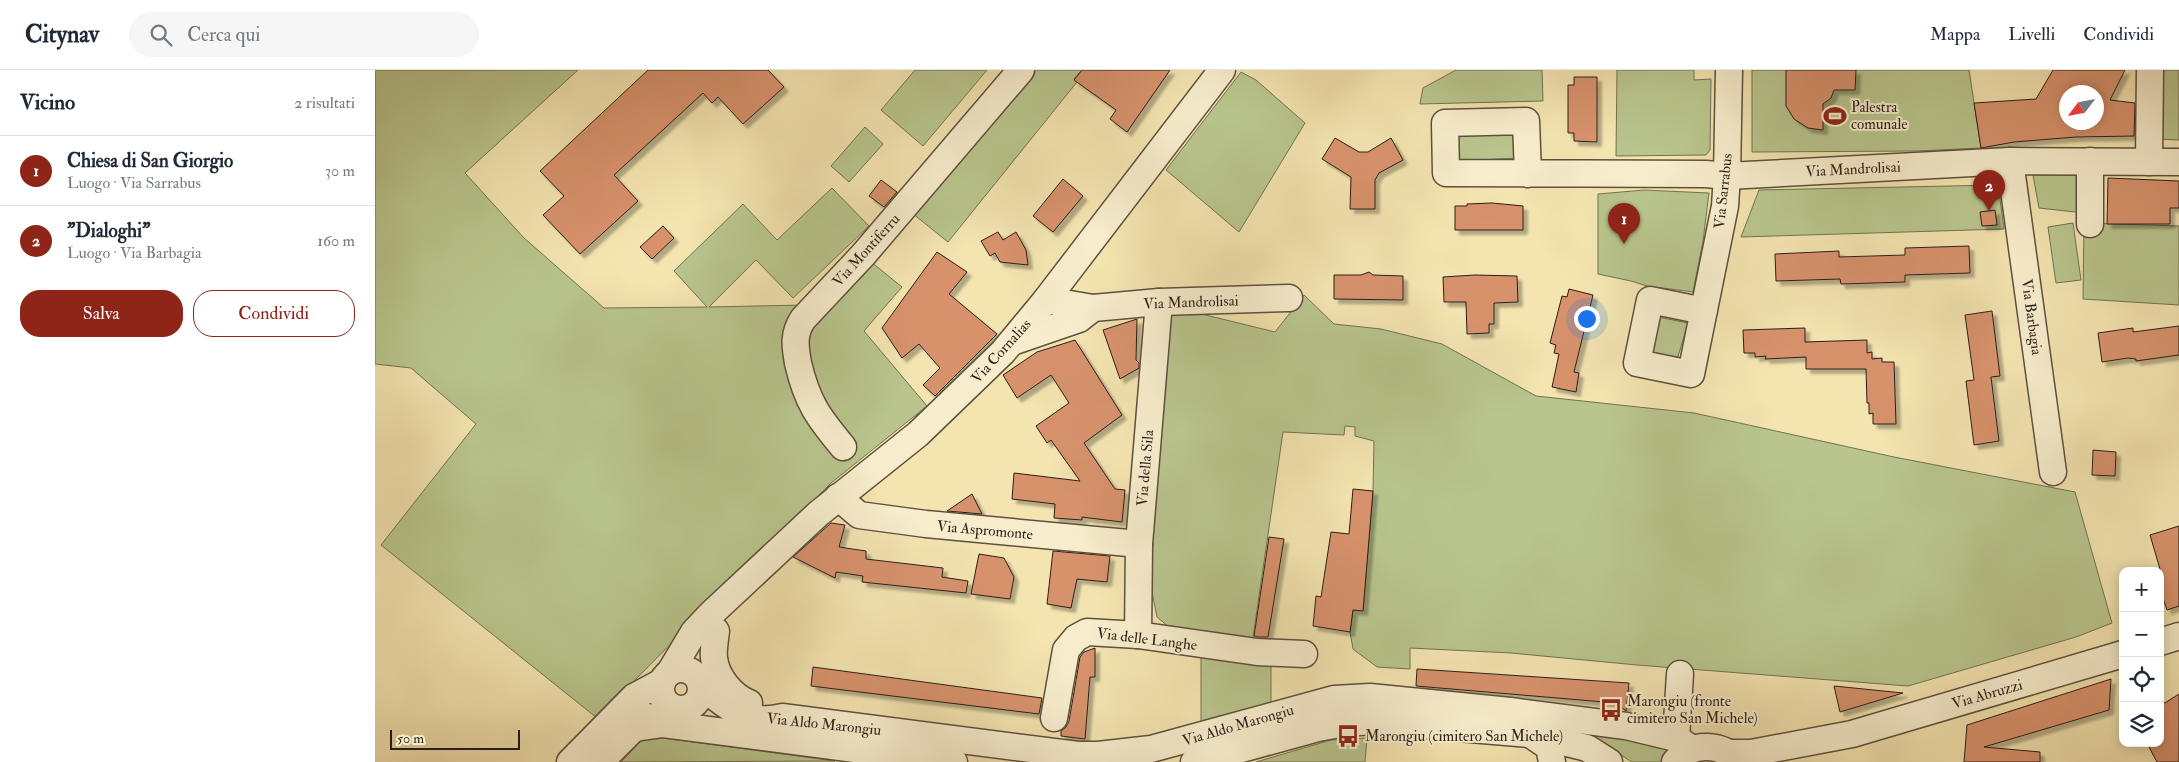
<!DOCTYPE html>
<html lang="it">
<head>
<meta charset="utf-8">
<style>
	:root { --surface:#fff; --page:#f6f6f7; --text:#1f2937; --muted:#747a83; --line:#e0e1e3; --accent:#8f2418 }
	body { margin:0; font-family:"IM FELL Double Pica",serif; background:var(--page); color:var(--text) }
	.controls { position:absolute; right:15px; bottom:15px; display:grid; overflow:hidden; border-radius:10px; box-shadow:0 2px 12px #0003 }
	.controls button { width:45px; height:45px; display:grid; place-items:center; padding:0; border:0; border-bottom:1px solid var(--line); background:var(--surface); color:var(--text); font:25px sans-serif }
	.compass { position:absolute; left:1684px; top:15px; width:45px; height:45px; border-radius:50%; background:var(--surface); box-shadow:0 2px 12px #0003; rotate:238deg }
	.scale { position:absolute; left:15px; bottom:12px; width:130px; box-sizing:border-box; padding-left:5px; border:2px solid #2c1e19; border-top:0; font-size:14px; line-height:18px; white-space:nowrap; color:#2c1e19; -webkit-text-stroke:4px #f7edcc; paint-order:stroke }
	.you { position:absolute; left:1211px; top:248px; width:18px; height:18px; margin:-12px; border:4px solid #fff; border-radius:50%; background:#1a73e8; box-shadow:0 0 0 8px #1a73e833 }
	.badge { display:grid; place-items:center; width:32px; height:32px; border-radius:50%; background:var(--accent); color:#fff; font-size:16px; font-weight:700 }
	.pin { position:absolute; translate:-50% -41px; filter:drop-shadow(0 1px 2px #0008) }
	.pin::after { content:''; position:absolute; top:26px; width:18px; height:15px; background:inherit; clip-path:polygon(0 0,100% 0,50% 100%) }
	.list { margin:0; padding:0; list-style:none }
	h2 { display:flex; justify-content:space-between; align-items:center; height:65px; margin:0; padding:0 20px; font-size:21px }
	h2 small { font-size:16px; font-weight:400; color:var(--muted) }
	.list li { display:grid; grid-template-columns:32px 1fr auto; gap:15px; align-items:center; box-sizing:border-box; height:70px; padding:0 20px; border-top:1px solid var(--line) }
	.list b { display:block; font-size:19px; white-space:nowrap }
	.list p { margin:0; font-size:16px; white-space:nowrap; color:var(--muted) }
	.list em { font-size:16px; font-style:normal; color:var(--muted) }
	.actions { display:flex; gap:10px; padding:15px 20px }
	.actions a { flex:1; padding:11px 0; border:1px solid var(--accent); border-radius:20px; text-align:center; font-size:18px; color:var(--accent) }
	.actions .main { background:var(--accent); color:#fff }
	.icon { flex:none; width:28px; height:28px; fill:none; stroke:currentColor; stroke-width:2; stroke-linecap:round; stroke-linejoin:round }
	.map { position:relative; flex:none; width:1804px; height:692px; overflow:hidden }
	header { display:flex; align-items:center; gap:30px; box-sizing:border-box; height:70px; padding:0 25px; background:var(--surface); border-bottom:1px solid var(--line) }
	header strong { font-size:24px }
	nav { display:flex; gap:28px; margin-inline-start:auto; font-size:18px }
	.search { width:350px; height:45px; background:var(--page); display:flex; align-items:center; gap:12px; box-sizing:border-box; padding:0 18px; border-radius:28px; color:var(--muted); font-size:19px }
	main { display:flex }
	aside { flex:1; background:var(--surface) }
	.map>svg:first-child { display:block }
	.green { fill:#b9c58d; stroke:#727253 }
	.building { fill:#d7926c; stroke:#2c1e19; fill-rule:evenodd; filter:url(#shadow) }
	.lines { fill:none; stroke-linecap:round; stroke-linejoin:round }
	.minor-casing { stroke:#5e503f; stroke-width:29 }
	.minor { stroke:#f7edcc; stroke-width:26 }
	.labels { text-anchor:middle; stroke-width:4; stroke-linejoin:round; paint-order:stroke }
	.poi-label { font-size:15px; fill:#2c1e19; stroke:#f7edcc; text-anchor:start }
	.street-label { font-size:15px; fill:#2c1e19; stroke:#f7edcc }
</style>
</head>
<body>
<header>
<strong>Citynav</strong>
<div class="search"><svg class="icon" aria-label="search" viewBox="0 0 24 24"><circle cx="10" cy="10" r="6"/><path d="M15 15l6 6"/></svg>Cerca qui</div>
<nav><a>Mappa</a><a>Livelli</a><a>Condividi</a></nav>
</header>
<main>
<aside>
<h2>Vicino<small>2 risultati</small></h2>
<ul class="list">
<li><span class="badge">1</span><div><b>Chiesa di San Giorgio</b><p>Luogo · Via Sarrabus</p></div><em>30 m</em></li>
<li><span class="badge">2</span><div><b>&quot;Dialoghi&quot;</b><p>Luogo · Via Barbagia</p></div><em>160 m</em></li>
</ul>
<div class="actions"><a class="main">Salva</a><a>Condividi</a></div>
</aside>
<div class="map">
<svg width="1804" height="692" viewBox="0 0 1804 692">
	<defs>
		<filter id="shadow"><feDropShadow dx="4.5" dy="4.5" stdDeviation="1" flood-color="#0004"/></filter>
	</defs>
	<rect width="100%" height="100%" fill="#f3e4b0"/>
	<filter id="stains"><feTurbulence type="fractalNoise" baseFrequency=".004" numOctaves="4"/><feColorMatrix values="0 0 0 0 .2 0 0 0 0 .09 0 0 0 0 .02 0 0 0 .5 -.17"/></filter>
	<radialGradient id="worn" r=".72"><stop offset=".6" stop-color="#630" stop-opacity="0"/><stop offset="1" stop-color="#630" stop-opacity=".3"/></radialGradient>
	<g class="green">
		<polygon points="0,0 203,0 90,103 149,168 229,238 332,237 299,201 368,134 402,170 457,118 494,156 418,228 381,190 334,237 429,235 490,187 527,217 489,261 552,336 456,413 222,648 6,475 101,354 36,298 0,294"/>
		<polygon points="540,0 612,0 548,76 506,40"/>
		<polygon points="655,0 707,0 699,9 702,12 573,172 537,143"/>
		<polygon points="1081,0 1167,0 1168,31 1045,34 1048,18"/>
		<polygon points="1242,0 1319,0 1319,10 1336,9 1335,80 1331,85 1241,86"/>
		<polygon points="1377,0 1594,0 1606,78 1542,81 1377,82"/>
		<polygon points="1780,0 1804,0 1804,70 1782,69"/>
		<polygon points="866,2 881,10 930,53 864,162 791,100"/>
		<polygon points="490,57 508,74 474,112 456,96"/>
		<polygon points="1142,60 1143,88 1083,91 1081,61"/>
		<polygon points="1707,103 1709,143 1664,138 1658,105"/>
		<polygon points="1623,115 1629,159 1366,167 1384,120"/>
		<polygon points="1269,120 1334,123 1328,171 1318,222 1272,216 1256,211 1223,204 1223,124"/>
		<polygon points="1698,153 1706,210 1681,213 1673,157"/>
		<polygon points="1709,153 1804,156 1804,235 1708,229"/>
		<polygon points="929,225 959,254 1006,259 1067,274 1161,326 1319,343 1519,387 1700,422 1737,553 1701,567 1533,616 1262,595 1136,583 1035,578 1035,599 1002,597 978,579 975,562 978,540 988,540 998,421 999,371 980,366 980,357 970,356 969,365 908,362 877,574 896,596 896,633 826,651 826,584 782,547 774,507 792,248 802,238 900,262"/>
		<polygon points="1283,247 1313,253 1302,290 1275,284"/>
		<polygon points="1139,647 1221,660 1302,679 1288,692 1257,692 1232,676"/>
		<polygon points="274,666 460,691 246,692 268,669"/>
		<polygon points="992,668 990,692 881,692 956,670"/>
	</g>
	<g class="building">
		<polygon points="273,0 393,0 409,17 368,54 343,27 337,33 328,23 239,105 263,131 205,184 168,145 189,126 165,101"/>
		<polygon points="707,0 795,0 752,62 735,49 741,40 699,10"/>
		<polygon points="1411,0 1481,0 1480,20 1459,20 1456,28 1448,34 1448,60 1433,58 1419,49 1411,36"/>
		<path d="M 1678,0 L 1750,0 L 1735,30 L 1760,33 L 1759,66 L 1701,67 L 1639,72 L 1606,78 L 1599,33 L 1661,29 ZM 1692,22 L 1722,22 L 1722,52 L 1692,52 Z"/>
		<polygon points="1199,7 1222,7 1222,72 1199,71 1199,63 1193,63 1193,15 1199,15"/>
		<polygon points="960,68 984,82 993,82 1016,68 1028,90 1004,103 1000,110 1000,139 975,139 976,107 947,89"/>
		<polygon points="1733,108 1804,111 1804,138 1795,138 1795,154 1732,154"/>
		<polygon points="688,109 708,126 678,162 658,146"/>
		<polygon points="506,110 522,122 509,137 494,126"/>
		<polygon points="1117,133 1148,136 1148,160 1080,160 1080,136 1092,136 1092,134"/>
		<polygon points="1620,140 1622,155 1607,156 1605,142"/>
		<polygon points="288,156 299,168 277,189 265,177"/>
		<polygon points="623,162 628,170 641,162 651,180 653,195 625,192 620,183 615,186 606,171"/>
		<polygon points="1594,176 1595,203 1530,205 1530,212 1466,214 1465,209 1401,211 1400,184 1464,181 1464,187 1530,185 1530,178"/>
		<polygon points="562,182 592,202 574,224 622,264 560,326 548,315 565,298 544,274 527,288 507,258"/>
		<polygon points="994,202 998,205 1028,206 1028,230 959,229 959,205 986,205"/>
		<polygon points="1100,205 1142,206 1143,232 1119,233 1119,254 1114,254 1114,263 1092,264 1091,232 1069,232 1068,207"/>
		<polygon points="1194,219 1218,225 1199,302 1204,303 1201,322 1177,317 1184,284 1179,283 1181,275 1175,273 1187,226 1192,227"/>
		<polygon points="1617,241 1625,306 1616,307 1624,371 1599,375 1591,311 1599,310 1590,245"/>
		<polygon points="762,249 761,290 764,293 764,298 745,309 728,260"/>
		<polygon points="1804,256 1804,285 1761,291 1761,289 1753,288 1727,292 1723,263 1758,258 1758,262"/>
		<polygon points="1430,258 1430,272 1492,270 1492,283 1497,282 1497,289 1507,288 1507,292 1519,292 1521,354 1498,354 1498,343 1494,344 1494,333 1492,333 1491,299 1431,299 1431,287 1390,289 1391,286 1380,287 1380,283 1369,283 1368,260"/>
		<polygon points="700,270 747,345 709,373 740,419 750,420 747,452 707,447 707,450 679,448 680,434 637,429 639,403 705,411 676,370 672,373 661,356 694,333 676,305 642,328 628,305 662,282"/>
		<polygon points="1718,380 1741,382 1740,406 1717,405"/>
		<polygon points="978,419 998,421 988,541 978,540 975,562 938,556 941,526 946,527 956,462 974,464"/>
		<polygon points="597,424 607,444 572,441"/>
		<polygon points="456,453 470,455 464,477 491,481 491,489 568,498 567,507 593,511 591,523 487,512 488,506 461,502 460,508 418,487"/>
		<polygon points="1804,456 1804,536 1792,540 1785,520 1785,499 1775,465"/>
		<polygon points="894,467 909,469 893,567 883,567 879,566"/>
		<polygon points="678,481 735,486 732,512 702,509 696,538 672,534"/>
		<polygon points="604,484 629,488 639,507 635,529 596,524"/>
		<polygon points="720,578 720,607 715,607 710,669 686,666 686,661 691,657 694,651 705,587 709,582"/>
		<polygon points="438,597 667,628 664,644 436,616"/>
		<polygon points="1042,599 1254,613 1251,641 1241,633 1041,616"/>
		<polygon points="1736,609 1734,640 1609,677 1665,682 1665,692 1589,692 1592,655"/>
		<polygon points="1459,616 1528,623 1465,642"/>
		<polygon points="1804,624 1804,692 1782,692 1774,677 1779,673 1785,673 1785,636"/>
	</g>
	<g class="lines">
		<defs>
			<g id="minor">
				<polyline points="1635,91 1678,402"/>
				<polyline points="1715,91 1715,154"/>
				<polyline points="1774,92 1775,0"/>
				<polyline points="1153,104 1151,51 1070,53 1071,103 1331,104 1352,106 1635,91 1804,92"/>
				<polyline points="671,230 718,238 784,232 914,228"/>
				<polyline points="1329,241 1275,230 1262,293 1316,304 1350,136 1352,106 1354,0"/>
				<polyline points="637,272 704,249 718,238"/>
				<path d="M 468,377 C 443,347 432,332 423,293 C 420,276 418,264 428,249 L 489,184 L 646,0"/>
				<polyline points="463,427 484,445 551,454 764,474"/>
				<path d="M 341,561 C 340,570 338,580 339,588 C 341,607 357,626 374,633"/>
				<polyline points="763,565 764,474 784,232"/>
				<polyline points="1785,572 1804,566"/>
				<circle cx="306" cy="619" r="20"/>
				<polyline points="295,602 319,562 337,543 443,444 543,364 628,282 671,230 847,0"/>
				<path d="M 326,615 C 350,636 373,656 407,647 L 703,685 L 723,685 L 776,679 L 959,629 L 995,627 L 1135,641 L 1251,656 L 1301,668 L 1317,679"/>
				<polyline points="679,648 691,580 701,568 712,562 763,565 882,582 929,584"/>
				<polyline points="260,658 288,654 579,692"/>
				<polyline points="1155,664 1174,677 1177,692"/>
				<polyline points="1301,668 1305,604"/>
				<polyline points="1357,683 1376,683 1477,664 1748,584"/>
				<polyline points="195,692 259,627 287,612"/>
				<polyline points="225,692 265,652 273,647"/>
				<polyline points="819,692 943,658 970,653 999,651 1155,664 1212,678 1234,692"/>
				<path d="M 1300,692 C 1318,670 1347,674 1366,692"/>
			</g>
		</defs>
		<use href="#minor" class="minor-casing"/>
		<use href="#minor" class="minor"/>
	</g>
	<defs>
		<symbol id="stadium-bare" viewBox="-9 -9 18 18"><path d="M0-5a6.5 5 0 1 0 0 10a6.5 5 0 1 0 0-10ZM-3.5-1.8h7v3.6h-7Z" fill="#8f2418" stroke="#f7edcc" stroke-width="2.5" paint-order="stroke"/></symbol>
		<symbol id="bus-bare" viewBox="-9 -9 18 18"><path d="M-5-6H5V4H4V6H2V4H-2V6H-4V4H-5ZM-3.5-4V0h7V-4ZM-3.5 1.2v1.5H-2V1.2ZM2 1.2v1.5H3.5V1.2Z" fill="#8f2418" stroke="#f7edcc" stroke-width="2.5" paint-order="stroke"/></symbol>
	</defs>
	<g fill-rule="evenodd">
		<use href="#stadium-bare" x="1444" y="30" width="32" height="32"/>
		<use href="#bus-bare" x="1220" y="624" width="32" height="32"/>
		<use href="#bus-bare" x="957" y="650" width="32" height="32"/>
	</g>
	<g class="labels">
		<g class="poi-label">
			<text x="1476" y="42">Palestra<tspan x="1476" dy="17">comunale</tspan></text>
			<text x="1252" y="636">Marongiu (fronte<tspan x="1252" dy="17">cimitero San Michele)</tspan></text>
			<text x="990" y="671">Marongiu (cimitero San Michele)</text>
		</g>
		<g class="street-label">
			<text transform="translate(1478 99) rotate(-3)" y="5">Via Mandrolisai</text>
			<text transform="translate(1348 121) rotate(-84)" y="5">Via Sarrabus</text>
			<text transform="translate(491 180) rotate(-48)" y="5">Via Montiferru</text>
			<text transform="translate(816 232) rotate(-2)" y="5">Via Mandrolisai</text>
			<text transform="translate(1657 247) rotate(82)" y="5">Via Barbagia</text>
			<text transform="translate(626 281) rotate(-48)" y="5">Via Cornalias</text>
			<text transform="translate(770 398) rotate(-85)" y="5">Via della Sila</text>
			<text transform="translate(610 460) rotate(5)" y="5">Via Aspromonte</text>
			<text transform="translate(772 569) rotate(7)" y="5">Via delle Langhe</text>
			<text transform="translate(1612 624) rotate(-16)" y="5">Via Abruzzi</text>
			<text transform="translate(449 654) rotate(6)" y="5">Via Aldo Marongiu</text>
			<text transform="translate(863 655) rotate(-16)" y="5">Via Aldo Marongiu</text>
		</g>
	</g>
	<rect width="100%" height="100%" filter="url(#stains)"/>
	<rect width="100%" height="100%" fill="url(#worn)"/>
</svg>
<div class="controls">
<button>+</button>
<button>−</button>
<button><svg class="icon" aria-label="locate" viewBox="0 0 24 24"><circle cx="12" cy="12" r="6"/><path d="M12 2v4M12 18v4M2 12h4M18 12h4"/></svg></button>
<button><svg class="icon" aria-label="layers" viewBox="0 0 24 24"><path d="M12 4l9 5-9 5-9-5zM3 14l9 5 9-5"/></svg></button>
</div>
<svg class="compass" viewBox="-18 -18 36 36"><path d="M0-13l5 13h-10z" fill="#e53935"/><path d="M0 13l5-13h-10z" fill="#747a83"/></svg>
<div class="scale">50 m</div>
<div class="you"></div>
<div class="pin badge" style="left:1249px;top:174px">1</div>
<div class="pin badge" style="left:1614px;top:141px">2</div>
</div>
</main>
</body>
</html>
